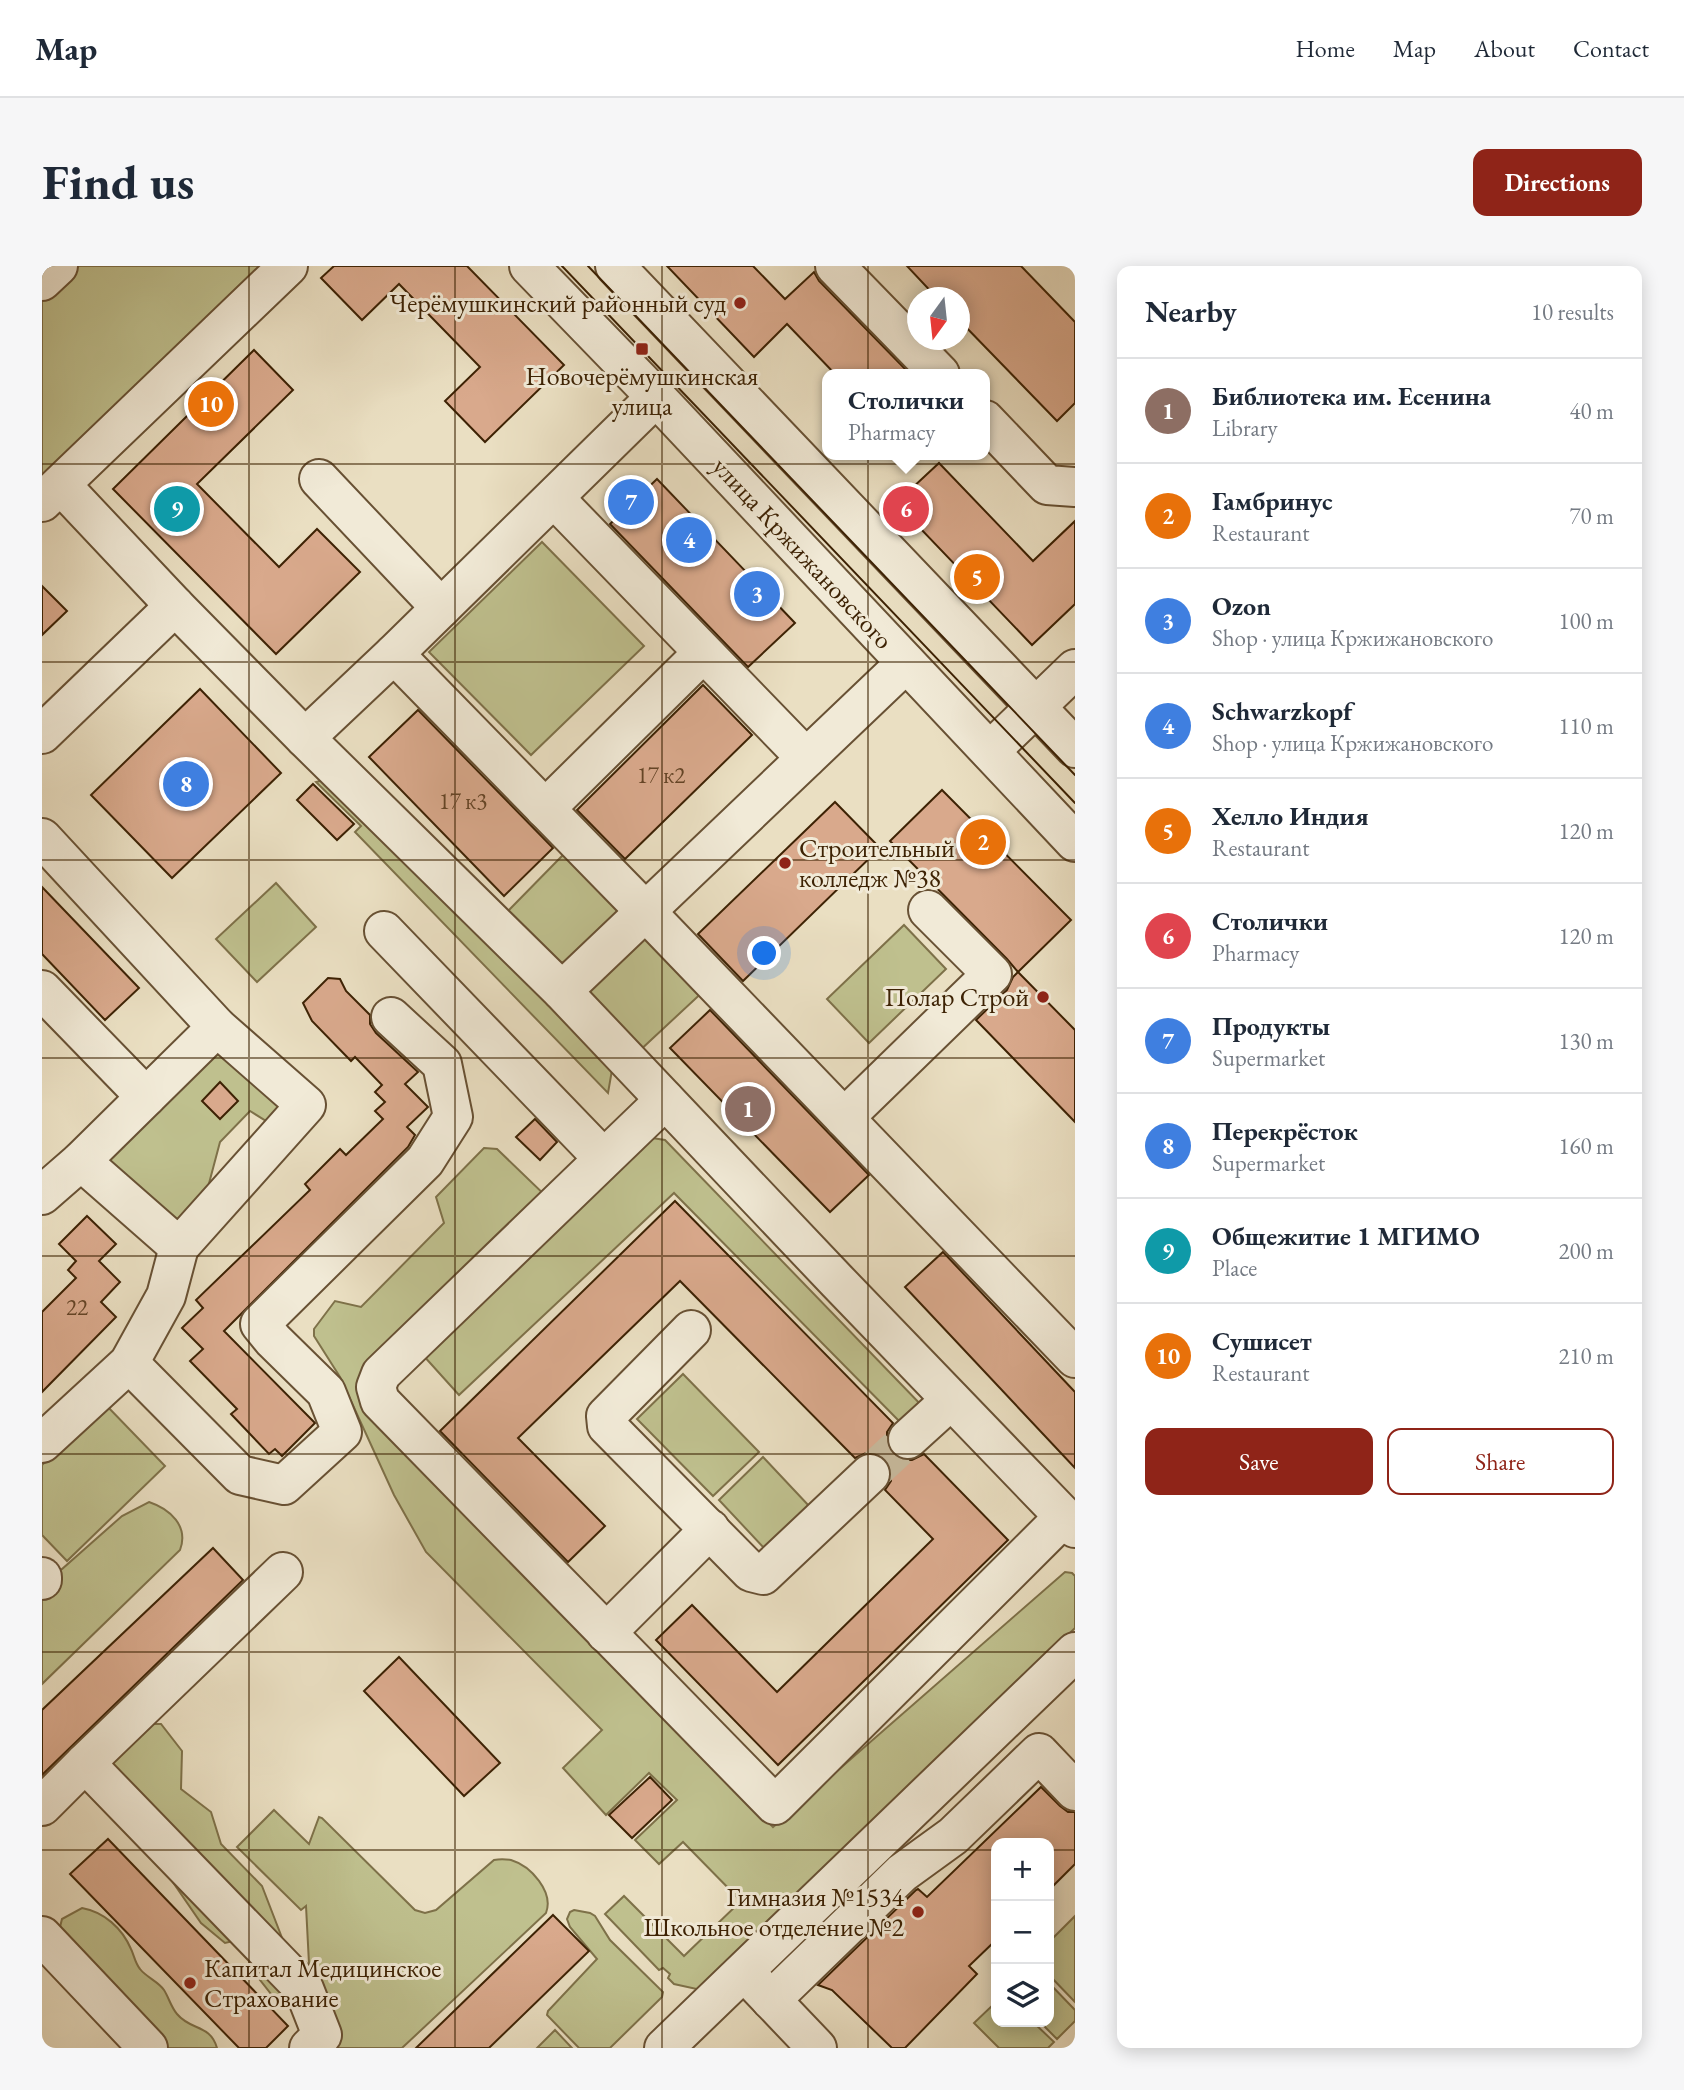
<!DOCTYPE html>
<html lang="en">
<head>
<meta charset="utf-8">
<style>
	:root { --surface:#fff; --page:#f6f6f7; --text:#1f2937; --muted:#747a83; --line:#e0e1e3; --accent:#8f2418 }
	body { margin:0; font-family:"EB Garamond",serif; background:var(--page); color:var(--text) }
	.controls { position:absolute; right:21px; bottom:21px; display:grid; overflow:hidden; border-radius:14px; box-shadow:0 4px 18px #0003 }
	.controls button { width:63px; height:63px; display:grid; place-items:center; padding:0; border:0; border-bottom:2px solid var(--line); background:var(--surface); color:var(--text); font:35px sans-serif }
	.compass { position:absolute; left:865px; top:21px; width:63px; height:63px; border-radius:50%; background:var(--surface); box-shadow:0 4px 18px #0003; rotate:195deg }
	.you { position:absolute; left:723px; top:688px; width:24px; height:24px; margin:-18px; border:5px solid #fff; border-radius:50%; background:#1a73e8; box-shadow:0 0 0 10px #1a73e833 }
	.badge { display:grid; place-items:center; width:46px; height:46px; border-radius:50%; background:var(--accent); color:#fff; font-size:23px; font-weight:700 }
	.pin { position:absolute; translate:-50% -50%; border:4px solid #fff; box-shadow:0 2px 7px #0006 }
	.popup { position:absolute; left:780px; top:103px; width:168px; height:91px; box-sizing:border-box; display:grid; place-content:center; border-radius:14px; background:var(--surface); filter:drop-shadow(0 2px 5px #0005); font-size:23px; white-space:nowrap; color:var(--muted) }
	.popup b { font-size:26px; color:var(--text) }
	.popup::after { content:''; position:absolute; left:50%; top:100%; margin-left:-14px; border:14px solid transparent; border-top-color:var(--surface) }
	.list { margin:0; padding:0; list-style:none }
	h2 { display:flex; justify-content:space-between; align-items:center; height:91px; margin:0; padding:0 28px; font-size:30px }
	h2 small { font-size:23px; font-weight:400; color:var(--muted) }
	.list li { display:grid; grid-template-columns:46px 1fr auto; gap:21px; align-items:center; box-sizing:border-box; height:105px; padding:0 28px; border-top:2px solid var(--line) }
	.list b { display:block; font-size:26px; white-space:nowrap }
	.list p { margin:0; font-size:23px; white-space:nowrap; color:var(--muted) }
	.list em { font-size:23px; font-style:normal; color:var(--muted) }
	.actions { display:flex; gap:14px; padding:21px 28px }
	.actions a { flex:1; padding:16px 0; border:2px solid var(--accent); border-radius:14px; text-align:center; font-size:24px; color:var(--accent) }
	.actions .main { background:var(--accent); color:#fff }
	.icon { flex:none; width:38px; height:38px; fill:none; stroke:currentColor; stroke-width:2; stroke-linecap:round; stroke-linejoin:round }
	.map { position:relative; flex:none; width:1033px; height:1782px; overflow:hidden; border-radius:14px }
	header { display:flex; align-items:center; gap:42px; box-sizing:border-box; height:98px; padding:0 35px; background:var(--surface); border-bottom:2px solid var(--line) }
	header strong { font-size:33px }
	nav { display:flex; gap:38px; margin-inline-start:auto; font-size:24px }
	.intro { display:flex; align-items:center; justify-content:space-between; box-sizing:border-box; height:168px; padding:0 42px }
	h1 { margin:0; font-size:49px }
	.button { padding:18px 32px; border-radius:14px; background:var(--accent); color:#fff; font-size:24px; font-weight:700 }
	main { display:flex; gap:42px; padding:0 42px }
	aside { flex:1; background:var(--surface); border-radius:14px; box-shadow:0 4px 18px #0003 }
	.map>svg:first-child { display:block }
	.green { fill:#bfc08e; stroke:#7e7149; stroke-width:2 }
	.building { fill:#d9a98c; stroke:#3d2204; stroke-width:2 }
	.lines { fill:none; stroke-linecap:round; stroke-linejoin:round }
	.minor-tunnel { stroke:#c7b99c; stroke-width:38; stroke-dasharray:38 19; stroke-linecap:butt }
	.minor-casing { stroke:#685134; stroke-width:42 }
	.minor { stroke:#f1ead7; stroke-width:38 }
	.tram { stroke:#3d2204; stroke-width:2 }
	.grid { fill:none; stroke:#3d2204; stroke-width:2; stroke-opacity:0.55 }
	.poi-dot { fill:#8f2418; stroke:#f1ead7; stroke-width:2.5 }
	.labels { text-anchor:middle; stroke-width:6; stroke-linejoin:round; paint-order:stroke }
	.number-label { font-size:23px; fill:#644426 }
	.poi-label { font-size:26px; fill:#3d2204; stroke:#f1ead7; text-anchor:end }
	.street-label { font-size:26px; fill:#3d2204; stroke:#f1ead7 }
</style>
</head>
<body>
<header>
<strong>Map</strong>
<nav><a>Home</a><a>Map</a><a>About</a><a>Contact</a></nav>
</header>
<div class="intro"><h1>Find us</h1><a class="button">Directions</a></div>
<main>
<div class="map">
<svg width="1033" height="1782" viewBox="0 0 1033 1782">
	<rect width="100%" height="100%" fill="#eadfc2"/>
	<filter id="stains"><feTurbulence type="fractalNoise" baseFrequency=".00286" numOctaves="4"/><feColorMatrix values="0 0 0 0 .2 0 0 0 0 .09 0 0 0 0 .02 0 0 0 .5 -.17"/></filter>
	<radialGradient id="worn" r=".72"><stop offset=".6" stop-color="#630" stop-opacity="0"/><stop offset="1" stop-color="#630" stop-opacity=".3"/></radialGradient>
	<g class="green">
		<polygon points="36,0 226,0 0,217 0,34"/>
		<polygon points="500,276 602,380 489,489 387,386"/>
		<polygon points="293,511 570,804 566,827 313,566 319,560 274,516"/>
		<polygon points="524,589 578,643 529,694 519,697 509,693 465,646 520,590"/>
		<polygon points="234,617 274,661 215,716 174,673"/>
		<polygon points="862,659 904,703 827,777 785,733"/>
		<polygon points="599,661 666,721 595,787 548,739 546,713"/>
		<polygon points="185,785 241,835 229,858 208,845 178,876 161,940 141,962 64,901 67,891 171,786"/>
		<polygon points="610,872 623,874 884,1144 864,1162 632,927 417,1129 380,1088"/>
		<polygon points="442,882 455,883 508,934 325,1141 731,1561 1023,1306 1030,1307 1033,1310 1033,1362 659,1724 632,1718 626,1712 628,1708 621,1702 617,1704 563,1648 582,1630 642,1690 699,1635 641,1576 617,1598 593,1574 635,1534 607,1507 564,1549 521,1502 560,1464 384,1286 352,1229 298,1111 272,1070 272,1063 293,1035 319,1041 402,957 394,931"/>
		<polygon points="641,1108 717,1186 671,1230 595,1153"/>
		<polygon points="63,1138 123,1200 25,1295 0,1269 0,1199"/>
		<polygon points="721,1191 768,1241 723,1283 677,1234"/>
		<path d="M 107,1236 C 128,1243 147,1260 138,1284 L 0,1418 L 0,1325 L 10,1306 L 20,1303 L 80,1250 Z"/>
		<polygon points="92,1458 119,1458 140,1485 139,1523 169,1546 179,1578 220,1620 247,1690 255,1735 245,1741 233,1733 207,1700 209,1681 200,1673 183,1677 159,1657 128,1612 60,1497"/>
		<path d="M 232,1544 L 267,1578 L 277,1551 L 280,1552 L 373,1644 L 383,1647 L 394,1644 L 452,1594 C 457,1593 463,1593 469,1594 C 489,1600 512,1626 504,1647 L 360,1782 L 256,1782 L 268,1717 L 264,1640 L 259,1644 L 195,1581 Z"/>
		<path d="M 40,1642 C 62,1646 80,1662 89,1683 C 92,1689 93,1697 98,1703 C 104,1711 117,1716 122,1724 C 127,1732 129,1741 135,1748 C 149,1765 168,1758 175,1782 L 114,1782 L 17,1665 L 20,1653 Z"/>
		<polygon points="532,1644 548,1647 553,1650 568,1674 621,1726 620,1731 568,1782 537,1782 505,1749 506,1745 555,1693 528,1661 525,1653 528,1646"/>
		<polygon points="1033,1650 1033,1736 1007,1709 1007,1676"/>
		<polygon points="1007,1717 1033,1744 1033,1755 1015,1773 998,1756 1007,1756"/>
		<polygon points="954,1736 954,1756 991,1756 1012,1776 1006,1782 957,1782 932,1757"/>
		<polygon points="513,1764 530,1782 495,1782"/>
	</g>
	<g class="building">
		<polygon points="292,0 425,0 522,99 443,176 403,135 438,101 357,18 320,54 279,12"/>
		<polygon points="625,0 711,0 743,33 772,6 777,15 868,108 793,108 745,58 712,91"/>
		<polygon points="865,0 979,0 1033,56 1033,137 1015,155 918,55 918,32 895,32"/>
		<polygon points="212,84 251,124 155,218 237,301 275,263 318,306 234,388 71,223"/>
		<polygon points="897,197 991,295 1033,255 1033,338 990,379 854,237"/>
		<polygon points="615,213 753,357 706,401 568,258"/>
		<polygon points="0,320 25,345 0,369"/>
		<polygon points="661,419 710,469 583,593 535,544"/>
		<polygon points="158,423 239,507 130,612 49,529"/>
		<polygon points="376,444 511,582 462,630 327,491"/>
		<polygon points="271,518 312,558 295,574 255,534"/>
		<polygon points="900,524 1029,654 976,706 965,693 848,575"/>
		<polygon points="793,536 838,582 701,715 656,668"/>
		<polygon points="0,621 97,722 63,754 0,688"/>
		<polygon points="976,706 1033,764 1033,856 934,754 965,724 971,711"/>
		<polygon points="286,712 298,713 304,725 328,749 328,758 334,767 376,806 363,818 386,841 365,861 373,869 366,881 182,1065 273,1157 240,1190 233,1183 227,1188 189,1148 195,1143 148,1095 161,1083 140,1062 161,1042 154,1034 268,924 263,918 298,883 304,889 341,853 333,845 343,836 333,826 340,819 313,791 309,795 270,755 261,737"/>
		<polygon points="668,744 827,909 788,946 628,782"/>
		<polygon points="178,816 196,835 178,853 160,835"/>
		<polygon points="493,853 515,876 498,894 474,871"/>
		<polygon points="633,935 851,1157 845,1166 845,1177 850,1188 860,1194 870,1194 882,1188 966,1274 736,1499 614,1374 650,1339 735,1426 891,1273 843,1224 849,1215 849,1204 843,1193 835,1187 824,1187 813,1192 638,1015 476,1172 563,1260 526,1296 398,1165"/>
		<polygon points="45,950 74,978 57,995 78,1016 59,1036 74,1051 0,1126 0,1046 34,1012 26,1004 34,995 17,978"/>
		<polygon points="901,986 1033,1126 1033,1202 863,1021"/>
		<polygon points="171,1282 201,1314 0,1509 0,1444"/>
		<polygon points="357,1391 458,1497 422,1530 322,1425"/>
		<polygon points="608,1511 630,1534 590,1572 567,1549"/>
		<polygon points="999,1521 1018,1540 1026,1546 1033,1546 1033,1598 1007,1624 1007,1577 954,1577 954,1674 927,1700 935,1708 863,1782 850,1782 790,1724 776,1719 874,1624 876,1623 885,1631"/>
		<polygon points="66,1573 246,1760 224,1782 197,1782 28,1608"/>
		<polygon points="511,1649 547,1685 447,1782 374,1782"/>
	</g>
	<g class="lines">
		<polyline class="minor-tunnel" points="828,1208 866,1173"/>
		<defs>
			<g id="minor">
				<polyline points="487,0 614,131 1033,576"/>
				<polyline points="573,0 1033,482"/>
				<polyline points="793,0 898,108"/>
				<polyline points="0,15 16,0"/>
				<polyline points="943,154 1005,219 1033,221"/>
				<polyline points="277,213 399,342"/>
				<polyline points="19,219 133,340 263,472 520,725 795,1015 1033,1262"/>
				<polyline points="512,232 764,492"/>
				<polyline points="0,236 246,0"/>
				<polyline points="352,388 603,645 1033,1092"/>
				<polyline points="0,468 133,340"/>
				<polyline points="263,472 352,388 614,131"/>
				<polyline points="948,485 1033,403"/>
				<polyline points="503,543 661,387"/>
				<polyline points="0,572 175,761 264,839 137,981 39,895"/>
				<polyline points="342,665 561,892"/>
				<polyline points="0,724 104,831"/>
				<polyline points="520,725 864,397"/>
				<polyline points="623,834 339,1108 334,1121 338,1135 733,1539 1022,1251"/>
				<polyline points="802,852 950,708 886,644"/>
				<polyline points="0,929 39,895 175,761"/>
				<polyline points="649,1064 564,1150 565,1160 709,1306 721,1309 828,1208"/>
				<polyline points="87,1097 198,1209 242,1219 300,1166 284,1126 231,1074 218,1058 383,895 411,851 400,798 349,751"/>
				<polyline points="866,1173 909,1134"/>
				<polyline points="0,1177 87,1097 124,1030 137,981"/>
				<polyline points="241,1306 43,1497 262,1723 280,1769 267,1782"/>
				<polyline points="0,1311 0,1314"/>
				<polyline points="564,1367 668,1263"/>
				<polyline points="0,1540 43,1497"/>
				<polyline points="0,1670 106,1782"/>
				<polyline points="713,1717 775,1782"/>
				<polyline points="729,1734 860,1607 911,1570 997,1487 1033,1525"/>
				<polyline points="622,1782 1033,1386"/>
			</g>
		</defs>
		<use href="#minor" class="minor-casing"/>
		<use href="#minor" class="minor"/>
		<g class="tram">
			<polyline points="520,0 1033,537"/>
			<polyline points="546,0 1033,509"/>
		</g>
	</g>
	<path class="grid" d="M 207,0 L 207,1782M 413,0 L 413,1782M 620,0 L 620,1782M 826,0 L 826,1782M 0,198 L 1033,198M 0,396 L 1033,396M 0,594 L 1033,594M 0,792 L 1033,792M 0,990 L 1033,990M 0,1188 L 1033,1188M 0,1386 L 1033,1386M 0,1584 L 954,1584M 1007,1584 L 1033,1584"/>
	<g class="poi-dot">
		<circle cx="698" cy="37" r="7"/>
		<rect x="593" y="76" width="14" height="14" rx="3.5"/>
		<circle cx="743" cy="597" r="7"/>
		<circle cx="1001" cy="731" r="7"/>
		<circle cx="876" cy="1646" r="7"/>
		<circle cx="148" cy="1717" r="7"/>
	</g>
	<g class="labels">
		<g class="number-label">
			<text x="619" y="517">17 к2</text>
			<text x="421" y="543">17 к3</text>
			<text x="35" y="1049">22</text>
		</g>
		<g class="poi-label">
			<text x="684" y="46">Черёмушкинский районный суд</text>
			<text x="600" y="119" text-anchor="middle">Новочерёмушкинская<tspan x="600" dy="30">улица</tspan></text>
			<text x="757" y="591" text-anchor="start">Строительный<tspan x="757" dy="30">колледж №38</tspan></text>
			<text x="987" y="740">Полар Строй</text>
			<text x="862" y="1640">Гимназия №1534<tspan x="862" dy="30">Школьное отделение №2</tspan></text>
			<text x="162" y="1711" text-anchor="start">Капитал Медицинское<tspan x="162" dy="30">Страхование</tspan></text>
		</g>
		<g class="street-label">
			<text transform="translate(761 287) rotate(47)" y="9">улица Кржижановского</text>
		</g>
	</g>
	<rect width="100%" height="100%" filter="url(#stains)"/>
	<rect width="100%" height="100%" fill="url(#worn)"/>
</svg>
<div class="controls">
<button>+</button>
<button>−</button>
<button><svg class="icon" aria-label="layers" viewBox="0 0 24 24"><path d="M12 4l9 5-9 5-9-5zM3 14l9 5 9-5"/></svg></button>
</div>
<svg class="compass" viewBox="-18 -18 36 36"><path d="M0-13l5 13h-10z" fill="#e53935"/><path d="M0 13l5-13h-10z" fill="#747a83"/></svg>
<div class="you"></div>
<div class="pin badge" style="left:706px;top:843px;background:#8d6e63">1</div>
<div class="pin badge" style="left:941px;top:576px;background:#e8710a">2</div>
<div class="pin badge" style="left:715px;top:328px;background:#3f7fe0">3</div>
<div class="pin badge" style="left:647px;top:274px;background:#3f7fe0">4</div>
<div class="pin badge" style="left:935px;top:311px;background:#e8710a">5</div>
<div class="pin badge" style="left:864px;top:243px;background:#e0444e">6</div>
<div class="popup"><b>Столички</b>Pharmacy</div>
<div class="pin badge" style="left:589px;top:236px;background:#3f7fe0">7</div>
<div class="pin badge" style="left:144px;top:518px;background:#3f7fe0">8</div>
<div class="pin badge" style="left:135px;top:243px;background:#0f9aa8">9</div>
<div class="pin badge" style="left:169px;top:138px;background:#e8710a">10</div>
</div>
<aside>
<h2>Nearby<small>10 results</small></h2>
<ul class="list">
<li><span class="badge" style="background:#8d6e63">1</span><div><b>Библиотека им. Есенина</b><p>Library</p></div><em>40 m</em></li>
<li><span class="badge" style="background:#e8710a">2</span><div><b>Гамбринус</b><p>Restaurant</p></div><em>70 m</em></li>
<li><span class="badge" style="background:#3f7fe0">3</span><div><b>Ozon</b><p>Shop · улица Кржижановского</p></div><em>100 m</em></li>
<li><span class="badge" style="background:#3f7fe0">4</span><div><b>Schwarzkopf</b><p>Shop · улица Кржижановского</p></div><em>110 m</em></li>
<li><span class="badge" style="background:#e8710a">5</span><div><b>Хелло Индия</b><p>Restaurant</p></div><em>120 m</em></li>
<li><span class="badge" style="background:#e0444e">6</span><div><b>Столички</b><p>Pharmacy</p></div><em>120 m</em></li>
<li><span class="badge" style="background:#3f7fe0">7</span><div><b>Продукты</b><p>Supermarket</p></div><em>130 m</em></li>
<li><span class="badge" style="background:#3f7fe0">8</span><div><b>Перекрёсток</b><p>Supermarket</p></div><em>160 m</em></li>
<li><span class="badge" style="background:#0f9aa8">9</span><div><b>Общежитие 1 МГИМО</b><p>Place</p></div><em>200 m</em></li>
<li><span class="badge" style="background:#e8710a">10</span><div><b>Сушисет</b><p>Restaurant</p></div><em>210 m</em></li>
</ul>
<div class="actions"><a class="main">Save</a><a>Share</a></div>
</aside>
</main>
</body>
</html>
